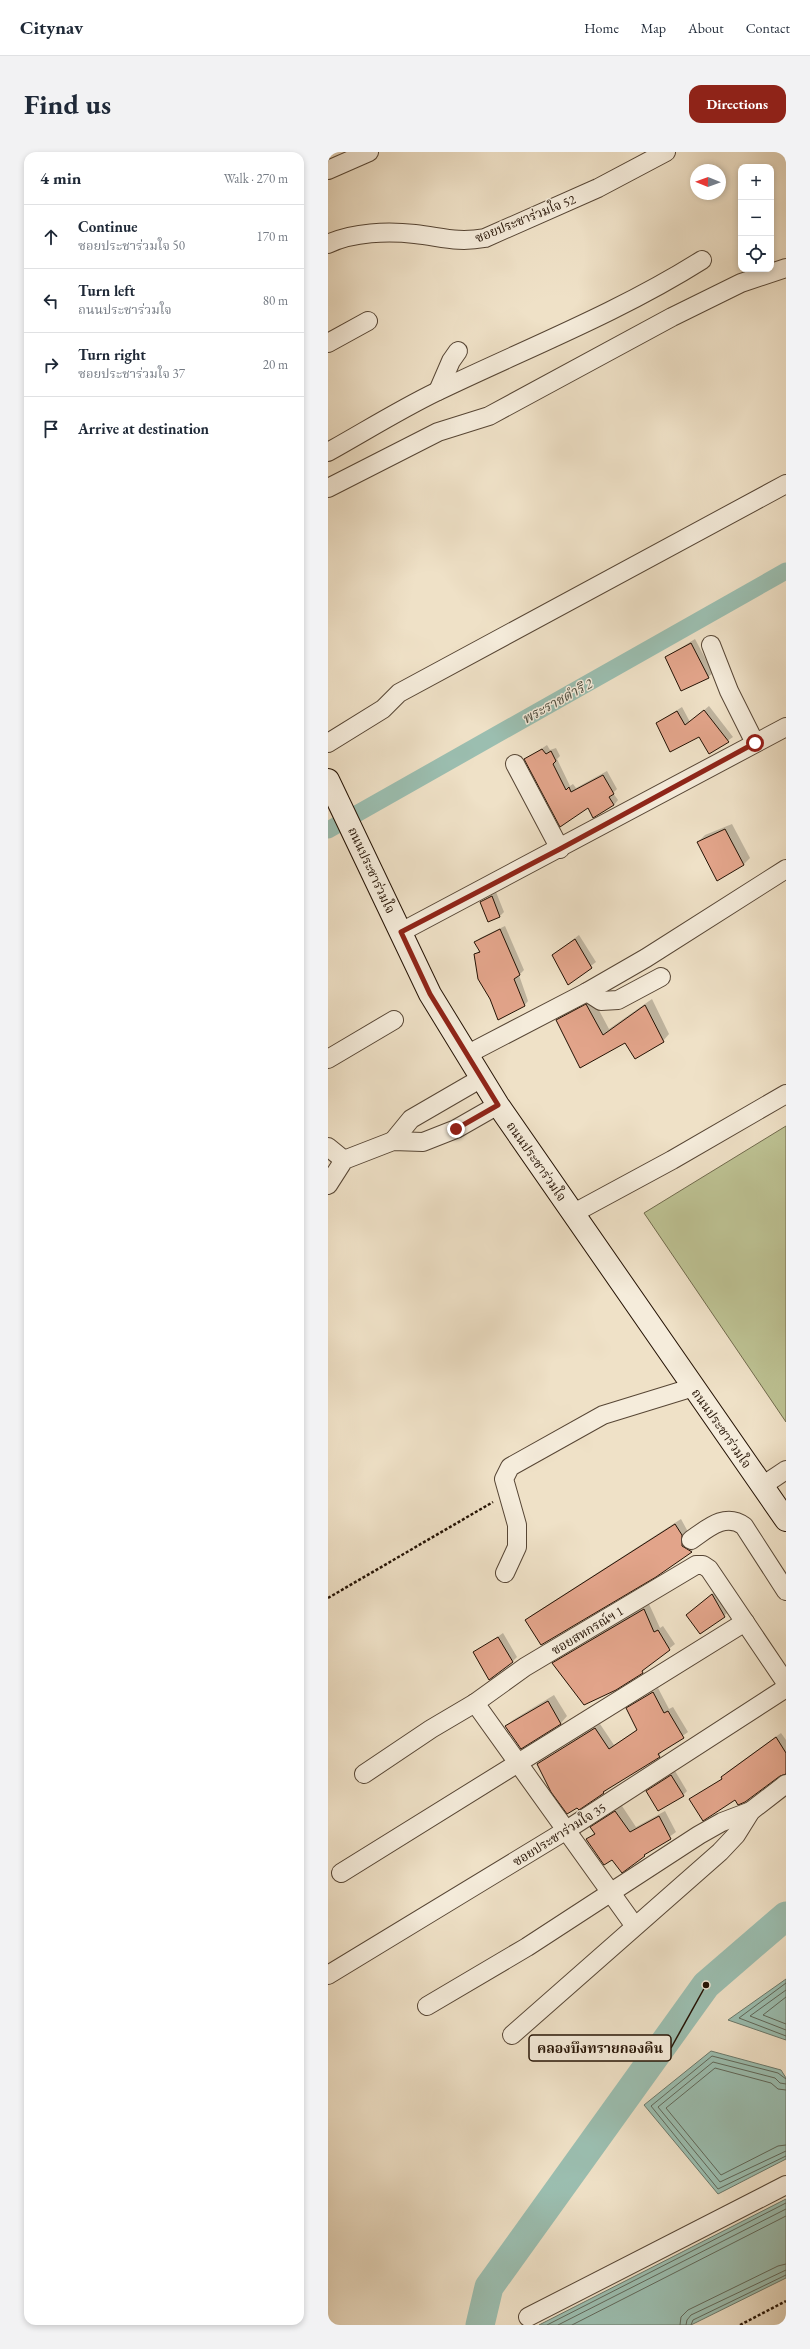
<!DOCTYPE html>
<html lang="en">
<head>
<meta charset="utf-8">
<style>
	:root { --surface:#fff; --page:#f2f2f3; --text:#1f2937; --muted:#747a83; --line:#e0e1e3; --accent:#8f2418 }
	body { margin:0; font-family:"EB Garamond","Noto Serif Thai",serif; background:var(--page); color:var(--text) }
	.controls { position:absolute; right:12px; top:12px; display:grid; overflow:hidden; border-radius:8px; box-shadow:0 2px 6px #0003 }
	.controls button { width:36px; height:36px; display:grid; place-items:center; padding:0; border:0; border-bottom:1px solid var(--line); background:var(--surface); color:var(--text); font:20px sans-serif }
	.compass { position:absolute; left:362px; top:12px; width:36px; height:36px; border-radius:50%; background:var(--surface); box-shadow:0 2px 6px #0003; rotate:271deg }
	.stop { position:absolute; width:12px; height:12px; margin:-9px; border:3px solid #8f2418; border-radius:50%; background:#fff }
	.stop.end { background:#8f2418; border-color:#fff; box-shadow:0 1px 4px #0008 }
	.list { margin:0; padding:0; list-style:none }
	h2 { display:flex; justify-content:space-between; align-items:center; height:52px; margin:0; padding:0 16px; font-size:17px }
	h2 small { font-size:13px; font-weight:400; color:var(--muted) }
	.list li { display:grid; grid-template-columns:26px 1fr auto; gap:12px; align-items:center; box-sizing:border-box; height:64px; padding:0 16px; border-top:1px solid var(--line) }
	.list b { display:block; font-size:15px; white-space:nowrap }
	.list p { margin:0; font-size:13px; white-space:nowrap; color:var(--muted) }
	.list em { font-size:13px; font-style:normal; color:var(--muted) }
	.icon { flex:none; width:22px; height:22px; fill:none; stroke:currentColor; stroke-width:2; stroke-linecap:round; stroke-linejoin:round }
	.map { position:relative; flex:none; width:458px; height:2173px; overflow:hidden; border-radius:12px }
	header { display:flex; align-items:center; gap:24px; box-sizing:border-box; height:56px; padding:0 20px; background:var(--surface); border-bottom:1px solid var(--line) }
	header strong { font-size:19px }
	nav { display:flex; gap:22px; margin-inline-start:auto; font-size:14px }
	.intro { display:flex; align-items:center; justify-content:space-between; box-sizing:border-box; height:96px; padding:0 24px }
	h1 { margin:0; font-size:28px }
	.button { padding:10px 18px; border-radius:12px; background:var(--accent); color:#fff; font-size:14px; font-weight:700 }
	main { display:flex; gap:24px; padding:0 24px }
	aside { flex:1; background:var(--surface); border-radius:12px; box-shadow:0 2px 6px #0003 }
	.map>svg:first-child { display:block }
	.green { fill:#bdc293; stroke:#706a4c }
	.water { fill:#9bbeb0; stroke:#6b796b }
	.shadow { fill:#0003 }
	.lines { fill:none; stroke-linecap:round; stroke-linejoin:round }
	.shore { stroke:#60685a; stroke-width:1 }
	.canal { stroke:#9bbeb0; stroke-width:17 }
	.river { stroke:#9bbeb0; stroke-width:29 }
	.building { fill:#e2a48a; stroke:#241204 }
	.minor-casing { stroke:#574635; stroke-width:20 }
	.secondary-casing { stroke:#241204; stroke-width:24 }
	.path { stroke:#241204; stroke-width:2.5; stroke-dasharray:3 2; stroke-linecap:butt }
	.minor { stroke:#f5ecdb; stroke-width:18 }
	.secondary { stroke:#f5ecdb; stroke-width:22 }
	.route { stroke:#8f2418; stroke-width:5 }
	.labels { text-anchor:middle; stroke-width:3; stroke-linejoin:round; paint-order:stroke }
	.street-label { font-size:13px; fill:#241204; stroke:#f5ecdb }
	.water-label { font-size:14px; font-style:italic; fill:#4e4e40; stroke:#f5ecdb }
	.leader { fill:none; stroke:#241204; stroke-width:1.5 }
	.callout-dot { fill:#241204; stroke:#f5ecdb; stroke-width:1.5 }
	.callout { fill:#f5ecdb; stroke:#241204; stroke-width:1.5 }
	.callout-label { font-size:14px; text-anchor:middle; font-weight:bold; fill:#241204 }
</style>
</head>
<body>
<header>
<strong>Citynav</strong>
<nav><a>Home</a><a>Map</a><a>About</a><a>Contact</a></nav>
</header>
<div class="intro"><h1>Find us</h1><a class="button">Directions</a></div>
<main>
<aside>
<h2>4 min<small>Walk · 270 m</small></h2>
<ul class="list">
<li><svg class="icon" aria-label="ahead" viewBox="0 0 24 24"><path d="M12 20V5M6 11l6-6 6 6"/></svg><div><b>Continue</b><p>ซอยประชาร่วมใจ 50</p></div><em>170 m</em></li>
<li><svg class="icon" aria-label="left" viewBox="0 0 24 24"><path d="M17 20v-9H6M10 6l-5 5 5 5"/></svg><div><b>Turn left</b><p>ถนนประชาร่วมใจ</p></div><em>80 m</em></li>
<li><svg class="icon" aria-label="right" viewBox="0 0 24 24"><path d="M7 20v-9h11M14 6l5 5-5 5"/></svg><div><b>Turn right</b><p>ซอยประชาร่วมใจ 37</p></div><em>20 m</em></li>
<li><svg class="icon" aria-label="arrive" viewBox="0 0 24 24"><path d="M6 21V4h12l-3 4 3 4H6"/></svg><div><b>Arrive at destination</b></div></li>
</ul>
</aside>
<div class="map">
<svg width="458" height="2173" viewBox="0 0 458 2173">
	<rect width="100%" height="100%" fill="#efe1c7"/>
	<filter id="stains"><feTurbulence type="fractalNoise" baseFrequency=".005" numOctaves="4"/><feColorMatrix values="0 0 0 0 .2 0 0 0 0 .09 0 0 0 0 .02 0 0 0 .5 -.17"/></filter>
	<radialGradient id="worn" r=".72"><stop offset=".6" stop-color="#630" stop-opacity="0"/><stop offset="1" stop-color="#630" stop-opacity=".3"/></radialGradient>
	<polygon class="green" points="458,974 458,1270 316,1061"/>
	<g class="water">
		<polygon points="458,1827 458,1888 400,1868"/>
		<polygon points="383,1899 453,1918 458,1926 458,2007 390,2042 316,1953"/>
		<polygon points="458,2047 458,2126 363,2173 211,2173"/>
	</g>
	<g class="shadow">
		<polygon points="367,487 385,521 380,525 338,505"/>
		<polygon points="381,554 405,585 382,601 372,584 329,571 354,555 362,570"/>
		<polygon points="219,593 222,598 228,596 232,604 229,607 242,634 245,632 248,636 279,619 289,637 285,641 290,648 286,653 260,654 232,673 198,607"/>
		<polygon points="404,672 422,706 415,713 370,690 377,683"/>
		<polygon points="168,740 176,760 172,764 160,769 153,750"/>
		<polygon points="177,774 196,818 191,823 200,849 196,854 147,803 152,798 148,790 152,786"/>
		<polygon points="251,783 268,810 241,831 225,803"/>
		<polygon points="265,847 281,877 324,847 341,882 335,889 297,889 252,914 229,868 236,862"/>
		<polygon points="353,1367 359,1378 359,1388 368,1395 363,1400 214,1492 198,1468 204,1463"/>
		<polygon points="389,1438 400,1460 396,1464 364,1458"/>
		<polygon points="321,1452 332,1476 335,1474 347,1492 319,1514 314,1520 225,1511"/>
		<polygon points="175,1481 189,1505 184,1510 147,1501"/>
		<polygon points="330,1536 341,1557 345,1555 360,1580 335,1598 331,1604 276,1640 273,1635 210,1612 272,1572 286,1593 310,1577 299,1557"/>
		<polygon points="226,1543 239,1564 233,1571 193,1596 178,1574 185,1568"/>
		<polygon points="453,1581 458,1588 458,1621 451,1623 407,1647 363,1647 395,1626 399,1620"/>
		<polygon points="347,1619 359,1639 355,1643 319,1639"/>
		<polygon points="294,1654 308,1675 337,1659 348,1680 294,1719 284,1706 259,1688 267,1680 264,1675 270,1669"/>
	</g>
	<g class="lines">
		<g class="shore">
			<polyline points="458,1831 411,1866 458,1884"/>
			<polyline points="458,1838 422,1864 458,1878"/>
			<polyline points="458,1845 435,1863 458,1872"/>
			<polyline points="458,1927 450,1921 384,1904 323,1954 390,2037 458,2004"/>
			<polyline points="458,1932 452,1931 447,1926 385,1910 330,1955 392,2030 458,1999"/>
			<polyline points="458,1938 450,1937 443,1931 387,1916 338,1956 393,2023 450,1994 458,1993"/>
			<polyline points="219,2173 458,2051"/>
			<polyline points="230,2173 458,2057"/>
			<polyline points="244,2173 458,2064"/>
			<polyline points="352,2173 353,2165 360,2158 450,2114 458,2112"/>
			<polyline points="358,2173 359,2168 363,2163 458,2118"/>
			<polyline points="363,2173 365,2168 458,2123"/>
		</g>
		<polyline class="canal" points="0,678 458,419"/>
		<polyline class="river" points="152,2173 161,2135 378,1833 458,1764"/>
	</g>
	<g class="building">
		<polygon points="363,491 381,526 353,539 337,505"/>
		<polygon points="376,558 401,590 381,602 371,585 342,600 328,571 349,559 357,573"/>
		<polygon points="214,597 218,602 223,599 228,609 225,612 238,638 241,635 243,640 275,623 286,642 281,645 286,653 265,666 260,656 232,675 196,607"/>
		<polygon points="397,677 416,713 389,729 369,690"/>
		<polygon points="164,744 172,765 160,770 152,750"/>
		<polygon points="172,777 192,823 186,827 197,854 170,868 162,847 150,827 146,802 152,800 146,790"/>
		<polygon points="247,787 264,816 240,833 224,803"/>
		<polygon points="258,852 275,883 317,853 336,890 307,907 297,891 252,916 228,868"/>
		<polygon points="347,1372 354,1383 354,1394 364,1400 328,1425 213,1493 197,1468"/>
		<polygon points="384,1442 397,1465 372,1482 358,1463"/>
		<polygon points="316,1457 326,1480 330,1478 342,1498 314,1519 315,1521 288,1538 256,1553 224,1511"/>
		<polygon points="170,1485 185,1510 161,1528 145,1500"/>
		<polygon points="325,1540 336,1561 340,1559 356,1586 330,1602 332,1605 275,1640 276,1641 251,1658 249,1656 239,1662 223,1640 209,1612 267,1576 281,1597 309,1578 298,1556"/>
		<polygon points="220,1549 233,1572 193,1597 177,1574"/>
		<polygon points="448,1585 458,1601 458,1622 452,1624 417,1650 410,1653 407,1648 375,1669 361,1647 394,1627 393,1625"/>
		<polygon points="343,1623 356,1644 330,1659 318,1639"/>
		<polygon points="287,1659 302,1680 331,1664 343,1687 316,1703 317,1704 294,1721 284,1708 276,1713 258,1687 267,1682 262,1675"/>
	</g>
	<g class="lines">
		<defs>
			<g id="minor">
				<polyline points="0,18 41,0"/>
				<path d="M 0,92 C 25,80 60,79 87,82 C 114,85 129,91 157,86 L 270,36 L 338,0"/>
				<polyline points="0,191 40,169"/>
				<polyline points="110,239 123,209 130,199"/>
				<path d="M 0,300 C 36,280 71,258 108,240 C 197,197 290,161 374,108"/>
				<polyline points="0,336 110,280 161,264 344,165 413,131 458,116"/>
				<polyline points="383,493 401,539 427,591"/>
				<polyline points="0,591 55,557 71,541 458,332"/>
				<polyline points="187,612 232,697"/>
				<polyline points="73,780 458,575"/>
				<polyline points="259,840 273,849 290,848 333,825"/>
				<polyline points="138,903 259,840 318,806 458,717"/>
				<polyline points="0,907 66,868"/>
				<polyline points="65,989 83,967 152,927"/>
				<polyline points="0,995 16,1008"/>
				<polyline points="0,1033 16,1008 65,989 95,990 128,977 170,953"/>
				<polyline points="246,1061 344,1008 458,942"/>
				<polyline points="434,1334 458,1318"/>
				<path d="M 363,1388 C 379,1377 397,1360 416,1374 L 458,1439"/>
				<polyline points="177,1421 189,1395 189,1373 176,1327 182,1315 275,1263 366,1235"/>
				<polyline points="147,1551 306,1773"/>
				<polyline points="36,1622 103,1577 147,1551 197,1515 368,1413 375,1413 381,1417 458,1531"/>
				<polyline points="13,1721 417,1470"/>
				<polyline points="0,1823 237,1679 458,1536"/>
				<polyline points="99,1854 199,1795 371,1683 394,1670 423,1659"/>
				<polyline points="184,1883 392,1700 408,1683 423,1659 458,1632"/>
				<polyline points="200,2165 458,2033"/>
			</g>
			<polyline id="secondary" points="0,628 102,842 170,953 458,1368"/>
		</defs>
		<use href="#minor" class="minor-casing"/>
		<use href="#secondary" class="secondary-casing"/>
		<g class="path">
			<polyline points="0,1446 165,1350"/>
			<polyline points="412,2173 458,2149"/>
		</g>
		<use href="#minor" class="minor"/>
		<use href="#secondary" class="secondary"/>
	</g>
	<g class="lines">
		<polyline class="route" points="128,977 170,953 102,842 73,780 232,697 427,591"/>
	</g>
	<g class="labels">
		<g class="street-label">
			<text transform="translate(197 66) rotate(-22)" y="5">ซอยประชาร่วมใจ 52</text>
			<text transform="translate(44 718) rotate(65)" y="5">ถนนประชาร่วมใจ</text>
			<text transform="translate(209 1009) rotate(55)" y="5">ถนนประชาร่วมใจ</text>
			<text transform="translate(394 1276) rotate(55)" y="5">ถนนประชาร่วมใจ</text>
			<text transform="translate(259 1478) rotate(-31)" y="5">ซอยสหกรณ์ฯ 1</text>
			<text transform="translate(231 1682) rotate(-32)" y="5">ซอยประชาร่วมใจ 35</text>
		</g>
		<g class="water-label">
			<text transform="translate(229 549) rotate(-29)" y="5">พระราชดำริ 2</text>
		</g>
	</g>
	<path class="leader" d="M378 1833L343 1896"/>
	<circle class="callout-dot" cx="378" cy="1833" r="4"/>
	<rect class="callout" x="201" y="1883" width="142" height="26" rx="4"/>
	<g class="callout-label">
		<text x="272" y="1901">คลองบึงทรายกองดิน</text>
	</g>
	<rect width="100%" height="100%" filter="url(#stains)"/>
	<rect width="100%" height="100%" fill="url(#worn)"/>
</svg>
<div class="controls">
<button>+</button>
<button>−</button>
<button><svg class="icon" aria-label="locate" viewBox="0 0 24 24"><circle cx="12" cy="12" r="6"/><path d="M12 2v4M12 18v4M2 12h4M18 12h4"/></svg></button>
</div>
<svg class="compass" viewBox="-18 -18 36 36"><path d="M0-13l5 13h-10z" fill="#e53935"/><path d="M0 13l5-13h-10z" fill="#747a83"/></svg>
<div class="stop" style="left:427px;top:591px"></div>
<div class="stop end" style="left:128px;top:977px"></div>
</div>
</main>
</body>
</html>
